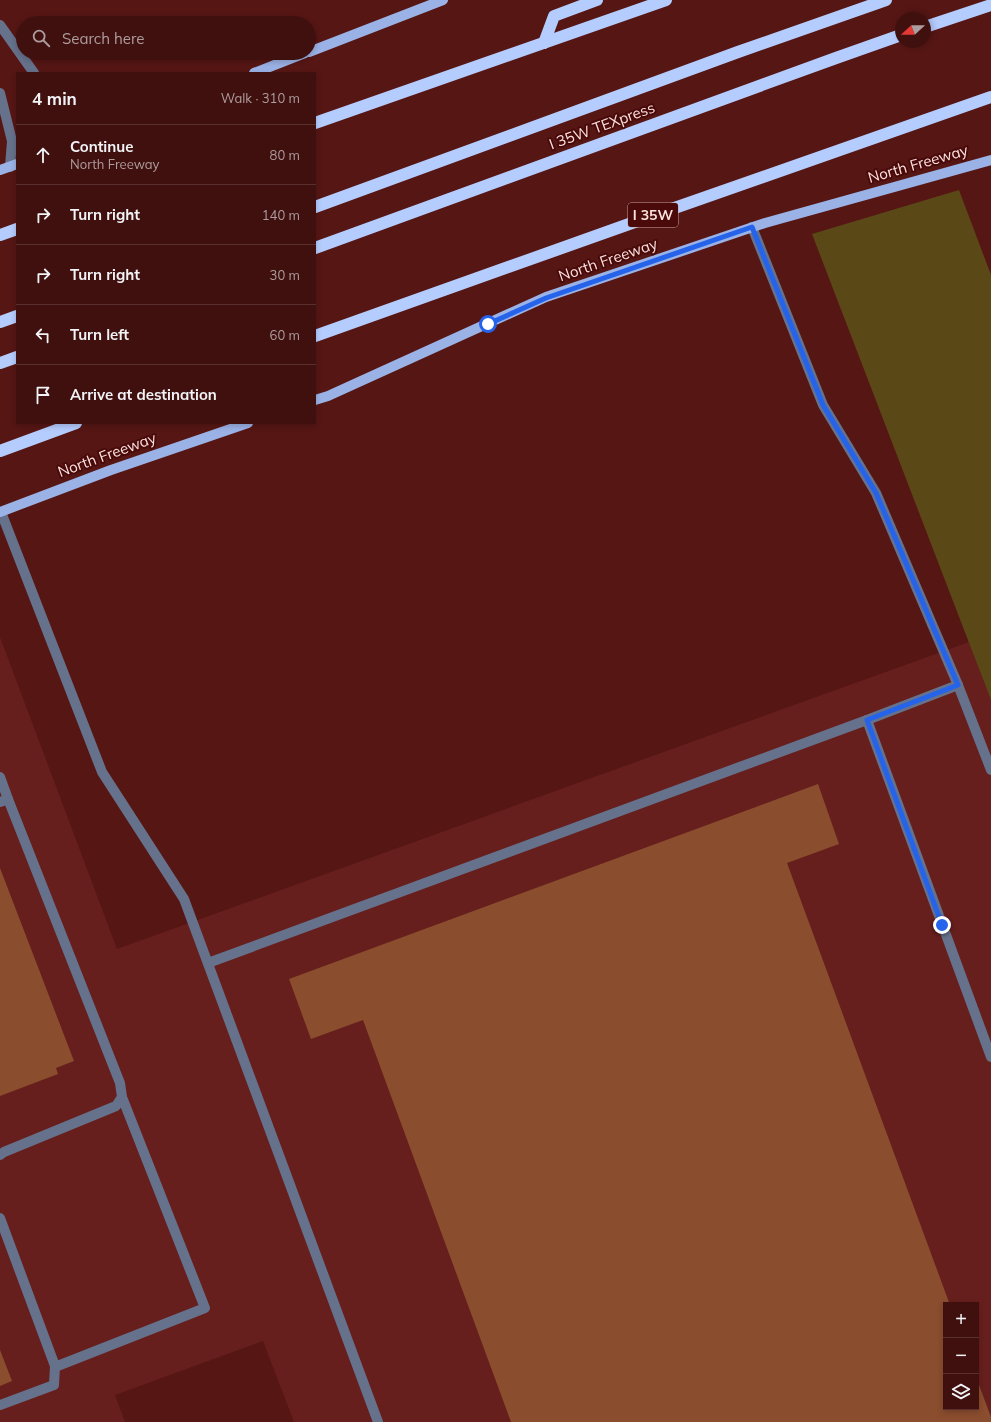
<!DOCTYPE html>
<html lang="en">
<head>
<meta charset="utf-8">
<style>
	:root { --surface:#40100f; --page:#4b1e1d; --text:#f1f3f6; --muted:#ae9d9e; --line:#59302f }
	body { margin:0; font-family:Mulish,sans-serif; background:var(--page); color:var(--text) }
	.controls { position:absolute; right:12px; bottom:12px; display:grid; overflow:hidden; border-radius:0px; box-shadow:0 2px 6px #0003 }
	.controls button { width:36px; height:36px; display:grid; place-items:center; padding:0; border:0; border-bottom:1px solid var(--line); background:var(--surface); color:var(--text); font:20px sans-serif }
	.compass { position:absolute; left:895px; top:12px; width:36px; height:36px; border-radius:50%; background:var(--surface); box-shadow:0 2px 6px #0003; rotate:249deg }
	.stop { position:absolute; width:12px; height:12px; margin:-9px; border:3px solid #2563eb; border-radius:50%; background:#fff }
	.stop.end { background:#2563eb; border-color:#fff; box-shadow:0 1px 4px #0008 }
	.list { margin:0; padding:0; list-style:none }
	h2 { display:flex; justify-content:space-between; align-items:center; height:52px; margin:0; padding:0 16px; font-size:17px }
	h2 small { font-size:13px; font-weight:400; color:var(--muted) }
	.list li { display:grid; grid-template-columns:26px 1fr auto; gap:12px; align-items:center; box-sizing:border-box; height:60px; padding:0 16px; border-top:1px solid var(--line) }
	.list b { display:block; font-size:15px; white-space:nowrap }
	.list p { margin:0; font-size:13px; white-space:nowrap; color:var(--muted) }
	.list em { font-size:13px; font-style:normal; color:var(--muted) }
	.icon { flex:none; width:22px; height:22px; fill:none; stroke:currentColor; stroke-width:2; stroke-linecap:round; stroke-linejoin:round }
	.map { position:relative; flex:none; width:991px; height:1422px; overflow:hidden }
	.search { position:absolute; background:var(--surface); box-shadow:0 2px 6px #0003; left:16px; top:16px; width:300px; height:44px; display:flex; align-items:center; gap:10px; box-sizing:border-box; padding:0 14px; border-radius:22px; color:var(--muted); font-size:15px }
	.panel { position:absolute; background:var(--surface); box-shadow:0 2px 6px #0003; left:16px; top:72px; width:300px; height:352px; border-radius:0px }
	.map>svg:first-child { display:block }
	.built { fill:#661f1d; fill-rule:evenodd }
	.green { fill:#5b4817 }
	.building { fill:#8a4d2e }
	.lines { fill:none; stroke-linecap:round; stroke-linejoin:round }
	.minor { stroke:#66718b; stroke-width:10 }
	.major { stroke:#9bb2e6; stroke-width:10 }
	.highway { stroke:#b5ccfe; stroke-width:12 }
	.route { stroke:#2563eb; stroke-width:5 }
	.labels { text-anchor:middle; stroke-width:4; stroke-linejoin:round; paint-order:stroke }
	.shield { fill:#4a0a0a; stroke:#c6a19f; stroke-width:1 }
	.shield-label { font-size:14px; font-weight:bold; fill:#fbe2df }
	.street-label { font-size:15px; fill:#fbe2df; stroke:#4a0a0a }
</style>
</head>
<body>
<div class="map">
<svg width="991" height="1422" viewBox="0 0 991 1422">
	<rect width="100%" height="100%" fill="#561614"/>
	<path class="built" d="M 0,637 L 117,949 L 969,642 L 991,700 L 991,1422 L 294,1422 L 263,1341 L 115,1395 L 125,1422 L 0,1422 ZM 946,1305 L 976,1305 L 976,1407 L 946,1407 Z"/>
	<polygon class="green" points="959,190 991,275 991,700 812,234"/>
	<g class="building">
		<polygon points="818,784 839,844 787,863 950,1305 946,1305 946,1407 976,1407 976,1377 991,1417 991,1422 511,1422 363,1020 311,1039 289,979"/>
		<polygon points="0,868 74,1061 56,1068 58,1074 0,1096"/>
		<polygon points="0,1350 12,1381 0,1386"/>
	</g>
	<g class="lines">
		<g class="minor">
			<polyline points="0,25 34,73"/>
			<polyline points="0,93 12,141 10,167"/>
			<polyline points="752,227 823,405 876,493 958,685 867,720 991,1057"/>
			<polyline points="1,512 102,772 184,899 378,1422"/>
			<polyline points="958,685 991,770"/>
			<polyline points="0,777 8,799"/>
			<polyline points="0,802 8,799 120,1083 122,1097 116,1106 4,1152 0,1155"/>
			<polyline points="208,963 867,720"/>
			<polyline points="0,1218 55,1366 54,1385 0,1405"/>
			<polyline points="55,1367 205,1308 122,1097"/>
		</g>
		<g class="major">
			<polyline points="309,52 443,0"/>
			<polyline points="254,73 305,53"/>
			<polyline points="0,170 17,164"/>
			<polyline points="315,400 328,396 546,297 765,223 991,160"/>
			<polyline points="0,512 111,470 248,423"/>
		</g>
		<g class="highway">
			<polyline points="925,27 991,5"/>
			<polyline points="544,43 554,16 597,0"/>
			<polyline points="315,123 666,0"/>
			<polyline points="315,207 738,52 886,0"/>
			<polyline points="0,235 17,229"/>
			<polyline points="315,248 836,58 901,35"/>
			<polyline points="0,322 17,316"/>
			<polyline points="315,336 646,218 991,97"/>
			<polyline points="0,363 17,357"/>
			<polyline points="0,451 76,423"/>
		</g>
	</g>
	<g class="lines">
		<polyline class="route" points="488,324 546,298 752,227 823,405 876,493 958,685 867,720 942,925"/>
	</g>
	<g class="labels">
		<rect class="shield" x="628" y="203" width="50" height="24" rx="3"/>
		<g class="shield-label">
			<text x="653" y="220">I 35W</text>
		</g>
		<g class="street-label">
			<text transform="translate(602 126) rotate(-20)" y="5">I 35W TEXpress</text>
			<text transform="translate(918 164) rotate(-16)" y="5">North Freeway</text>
			<text transform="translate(608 260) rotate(-19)" y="5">North Freeway</text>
			<text transform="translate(107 455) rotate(-20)" y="5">North Freeway</text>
		</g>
	</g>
</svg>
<div class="controls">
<button>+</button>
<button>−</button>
<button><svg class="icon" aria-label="layers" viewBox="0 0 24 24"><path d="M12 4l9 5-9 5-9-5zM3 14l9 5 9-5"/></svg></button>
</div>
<svg class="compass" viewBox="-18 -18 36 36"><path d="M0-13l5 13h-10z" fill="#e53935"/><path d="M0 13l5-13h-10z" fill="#ae9d9e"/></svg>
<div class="stop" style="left:488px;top:324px"></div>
<div class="stop end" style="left:942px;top:925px"></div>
<div class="search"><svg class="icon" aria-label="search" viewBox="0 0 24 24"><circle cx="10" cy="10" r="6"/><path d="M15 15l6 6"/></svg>Search here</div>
<section class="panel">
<h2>4 min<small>Walk · 310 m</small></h2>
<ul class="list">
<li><svg class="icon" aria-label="ahead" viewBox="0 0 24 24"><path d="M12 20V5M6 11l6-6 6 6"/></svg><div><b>Continue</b><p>North Freeway</p></div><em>80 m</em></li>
<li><svg class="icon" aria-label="right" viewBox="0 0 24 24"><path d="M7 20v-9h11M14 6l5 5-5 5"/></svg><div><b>Turn right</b></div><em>140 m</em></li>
<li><svg class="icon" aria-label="right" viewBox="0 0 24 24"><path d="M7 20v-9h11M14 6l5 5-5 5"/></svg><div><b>Turn right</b></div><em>30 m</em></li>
<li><svg class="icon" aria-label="left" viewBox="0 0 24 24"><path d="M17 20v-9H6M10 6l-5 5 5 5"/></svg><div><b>Turn left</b></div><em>60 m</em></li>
<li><svg class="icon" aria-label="arrive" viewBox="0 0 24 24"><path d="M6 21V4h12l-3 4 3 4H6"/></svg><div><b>Arrive at destination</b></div></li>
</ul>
</section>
</div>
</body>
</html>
